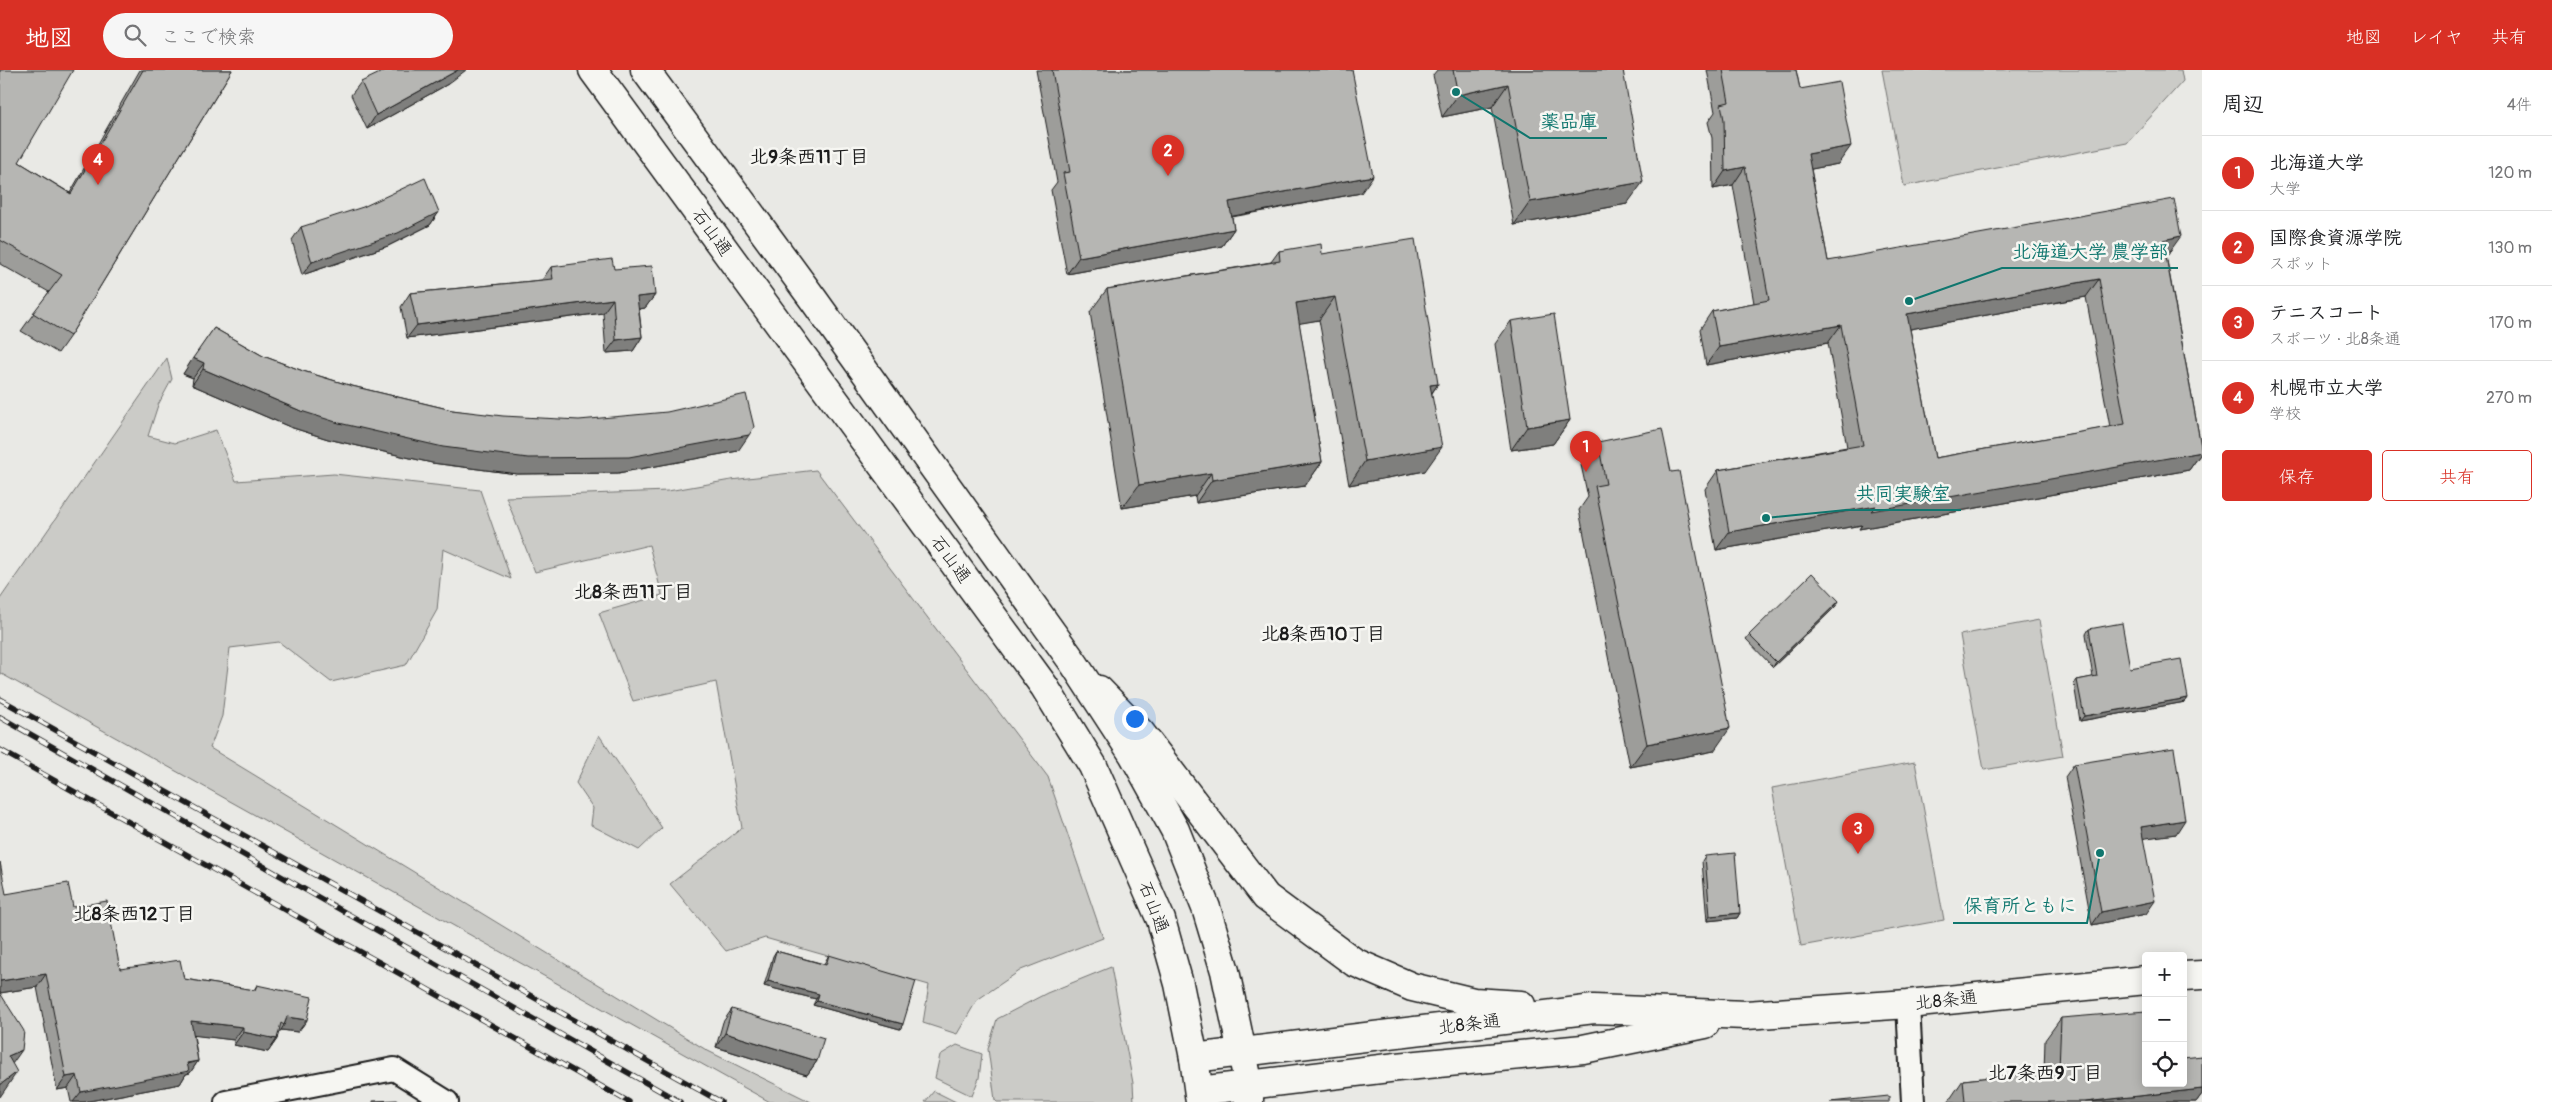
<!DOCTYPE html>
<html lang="ja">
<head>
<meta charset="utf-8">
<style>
	:root { --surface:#fff; --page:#f6f6f6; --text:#202124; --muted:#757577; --line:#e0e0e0; --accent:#d93025 }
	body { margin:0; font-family:Pangolin,"Klee One",sans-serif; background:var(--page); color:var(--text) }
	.controls { position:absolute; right:15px; bottom:15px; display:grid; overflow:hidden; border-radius:5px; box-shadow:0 2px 12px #0003 }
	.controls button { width:45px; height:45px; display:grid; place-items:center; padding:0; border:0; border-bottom:1px solid var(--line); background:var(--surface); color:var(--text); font:25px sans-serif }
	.you { position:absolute; left:1134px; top:648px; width:18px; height:18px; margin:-12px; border:4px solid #fff; border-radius:50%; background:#1a73e8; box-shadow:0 0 0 8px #1a73e833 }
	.badge { display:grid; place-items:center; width:32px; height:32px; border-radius:50%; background:var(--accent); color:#fff; font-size:16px; font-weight:700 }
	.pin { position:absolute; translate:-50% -41px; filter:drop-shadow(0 1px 2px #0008) }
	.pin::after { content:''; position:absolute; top:26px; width:18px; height:15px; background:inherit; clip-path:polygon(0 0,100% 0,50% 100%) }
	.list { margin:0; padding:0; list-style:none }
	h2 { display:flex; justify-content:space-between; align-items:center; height:65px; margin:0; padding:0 20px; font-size:21px }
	h2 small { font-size:16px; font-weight:400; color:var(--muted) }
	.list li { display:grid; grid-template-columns:32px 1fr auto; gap:15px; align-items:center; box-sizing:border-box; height:75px; padding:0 20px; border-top:1px solid var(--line) }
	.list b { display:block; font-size:19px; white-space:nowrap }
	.list p { margin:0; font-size:16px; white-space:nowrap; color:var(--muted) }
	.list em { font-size:16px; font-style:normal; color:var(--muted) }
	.actions { display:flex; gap:10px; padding:15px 20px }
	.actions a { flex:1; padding:11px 0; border:1px solid var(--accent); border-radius:5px; text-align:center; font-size:18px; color:var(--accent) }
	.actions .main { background:var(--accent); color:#fff }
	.icon { flex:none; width:28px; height:28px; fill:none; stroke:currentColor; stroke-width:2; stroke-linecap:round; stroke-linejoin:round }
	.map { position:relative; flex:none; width:2202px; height:1032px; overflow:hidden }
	header { display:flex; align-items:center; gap:30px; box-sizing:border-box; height:70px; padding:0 25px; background:var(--accent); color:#fff }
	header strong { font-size:24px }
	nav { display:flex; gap:28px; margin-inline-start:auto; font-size:18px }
	.search { width:350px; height:45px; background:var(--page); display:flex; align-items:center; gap:12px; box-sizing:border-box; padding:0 18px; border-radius:28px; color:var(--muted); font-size:19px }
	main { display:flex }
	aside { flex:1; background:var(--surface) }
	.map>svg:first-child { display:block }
	.green { fill:#cbcbc7; stroke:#747472 }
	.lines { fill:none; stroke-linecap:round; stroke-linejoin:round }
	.minor-casing { stroke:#1c1c1c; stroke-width:26 }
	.tertiary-casing { stroke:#1c1c1c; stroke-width:31 }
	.secondary-casing { stroke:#1c1c1c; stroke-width:31 }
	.minor { stroke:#f6f6f2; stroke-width:22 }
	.tertiary { stroke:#f6f6f2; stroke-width:28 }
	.secondary { stroke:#f6f6f2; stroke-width:28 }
	.rail-casing { stroke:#1c1c1c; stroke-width:5.5 }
	.rail { stroke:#f6f6f2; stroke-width:4; stroke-dasharray:11; stroke-linecap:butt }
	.wall { fill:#9d9d9a; stroke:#1c1c1c; fill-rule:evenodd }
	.shaded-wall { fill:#7f7f7d; stroke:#1c1c1c }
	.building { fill:#b6b6b3; stroke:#1c1c1c; fill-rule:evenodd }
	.labels { text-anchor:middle; stroke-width:5; stroke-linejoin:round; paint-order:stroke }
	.street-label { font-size:18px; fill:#1c1c1c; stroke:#f6f6f2 }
	.neighbourhood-label { font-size:19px; font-weight:bold; fill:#1c1c1c; stroke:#f6f6f2 }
	.leader { fill:none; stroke:#0f766e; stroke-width:2 }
	.callout-dot { fill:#0f766e; stroke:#f6f6f2; stroke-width:2 }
	.callout-label { font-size:19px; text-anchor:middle; font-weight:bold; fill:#0f766e; stroke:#f6f6f2; stroke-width:5; stroke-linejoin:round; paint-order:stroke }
</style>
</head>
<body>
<header>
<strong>地図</strong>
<div class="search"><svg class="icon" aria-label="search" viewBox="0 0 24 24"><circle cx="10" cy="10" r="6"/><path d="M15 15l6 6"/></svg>ここで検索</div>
<nav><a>地図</a><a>レイヤ</a><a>共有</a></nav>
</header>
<main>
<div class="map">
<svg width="2202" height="1032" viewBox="0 0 2202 1032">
	<rect width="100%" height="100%" fill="#e9e9e5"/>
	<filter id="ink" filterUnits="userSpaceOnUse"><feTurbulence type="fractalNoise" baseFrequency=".02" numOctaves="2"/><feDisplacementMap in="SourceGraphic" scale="10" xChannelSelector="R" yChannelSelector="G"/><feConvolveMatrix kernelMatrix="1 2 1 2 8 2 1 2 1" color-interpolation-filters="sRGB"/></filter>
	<g filter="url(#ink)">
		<g class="green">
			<polygon points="1882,0 2181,0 2183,11 2127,73 1904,116"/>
			<polygon points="167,288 172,309 158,335 148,366 175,373 216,360 236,411 334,404 480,420 511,509 443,479 437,540 406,595 331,612 279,572 230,578 222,646 210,678 708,981 811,1032 770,1032 0,603 0,529"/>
			<polygon points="816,400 1048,707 1103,868 1021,900 977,930 957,964 923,953 929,915 765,868 726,881 670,814 742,758 716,612 633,631 599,543 662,525 649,475 535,502 506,427 668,421 731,410"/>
			<polygon points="2039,550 2063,686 1984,700 1960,565"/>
			<polygon points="599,665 662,758 639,780 591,755 593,738 576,713"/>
			<polygon points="1915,692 1944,850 1801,876 1772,718"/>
			<polygon points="1111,897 1133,1013 1134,1032 997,1032 995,1030 988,979 997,949 1047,923"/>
			<polygon points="957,975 982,984 979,1008 972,1026 935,1008 940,985"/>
			<polygon points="934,1021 956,1032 925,1032"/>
		</g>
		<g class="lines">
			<defs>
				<g id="minor">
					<polyline points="1908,934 1913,1032"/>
					<polyline points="226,1032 394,999 447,1032"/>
				</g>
				<g id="tertiary">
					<polyline points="1099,620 1140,662 1266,827 1354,892 1412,917 1474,932 1521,935"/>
					<polyline points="2183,906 2202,905"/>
					<polyline points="1194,988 1594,939 1746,945 1908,934 2146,910"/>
					<polyline points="1199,1021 1397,997 1583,979 1705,954"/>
				</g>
				<g id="secondary">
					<polyline points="593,0 1044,616 1093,696 1161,850 1179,914 1194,988 1200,1032"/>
					<polyline points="645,0 813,229 1075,595 1133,684 1175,760 1206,838 1225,901 1249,1016 1249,1032"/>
				</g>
			</defs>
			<use href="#minor" class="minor-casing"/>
			<use href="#tertiary" class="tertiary-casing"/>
			<use href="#secondary" class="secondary-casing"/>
			<use href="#minor" class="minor"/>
			<use href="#tertiary" class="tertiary"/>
			<use href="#secondary" class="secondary"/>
			<defs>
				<g id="rail">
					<polyline points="0,629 721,1032"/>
					<polyline points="0,647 680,1032"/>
					<polyline points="0,680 629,1032"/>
				</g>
			</defs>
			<use href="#rail" class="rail-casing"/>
			<use href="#rail" class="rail"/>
		</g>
		<g class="wall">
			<polygon points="0,0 19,92 70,123 140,0 232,0 70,266 58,283 21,261 49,222 0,194"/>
			<polygon points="1036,0 1352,0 1361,123 1232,147 1234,159 1222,176 1067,204 1051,120 1057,112"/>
			<polygon points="1437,0 1623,0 1627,134 1514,155 1492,37 1442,47 1433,5"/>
			<path d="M 1707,0 L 1796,0 L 1800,19 L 1838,94 L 1811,99 L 1828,191 L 2168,184 L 2166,185 L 2202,382 L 2189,400 L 1859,459 L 1862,455 L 1716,480 L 1705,419 L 1718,400 L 1847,377 L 1828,273 L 1706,295 L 1700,259 L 1712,241 L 1754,233 L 1733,115 L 1713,119 L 1712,68 L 1708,52 L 1715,42 ZM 2086,227 L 2110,357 L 1935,388 L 1910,259 Z"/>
			<polygon points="361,12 448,14 367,59 351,25"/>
			<polygon points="439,142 430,155 388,176 302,205 292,170 301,157"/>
			<polygon points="1279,181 1322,184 1438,314 1432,323 1425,401 1349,415 1319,250 1299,253 1322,392 1305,416 1196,433 1195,426 1122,438 1090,242 1107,219 1271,192"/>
			<polygon points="551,197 614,199 655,225 645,238 639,239 642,267 633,281 606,283 603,243 407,268 401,237 410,223 542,210"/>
			<polygon points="1511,251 1570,350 1553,374 1511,380 1495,274"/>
			<polygon points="214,258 263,286 303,301 352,316 452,340 738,381 618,403 517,404 432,393 328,369 290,357 192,315 193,308 183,304"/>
			<polygon points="1598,372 1714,681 1630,697 1579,440 1588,427 1581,395"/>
			<polygon points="1836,536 1773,597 1746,569 1749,565"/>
			<polygon points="2089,559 2130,598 2188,628 2185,632 2080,651 2074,614 2077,610 2093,607 2086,564"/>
			<polygon points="2074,694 2176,764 2143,768 2146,844 2092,855 2065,707"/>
			<polygon points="1705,786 1740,843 1737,848 1707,851 1702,791"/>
			<polygon points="6,824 73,837 120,899 254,920 257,915 307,950 298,962 281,960 278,964 277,969 268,982 234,975 234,970 194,965 198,991 190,1003 186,1004 180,1014 84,1032 71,1032 68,1018 57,1020 37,917 0,923"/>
			<polygon points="776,881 824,894 826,890 829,885 903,954 900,959 813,935 816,929 764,916 773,886"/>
			<polygon points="732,939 817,991 807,1005 716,977 723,952"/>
			<polygon points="2061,948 2146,1013 2202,986 2202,1024 2196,1032 1948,1032 1963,1010 2044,1002 2045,970"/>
		</g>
		<g class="shaded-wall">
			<polygon points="458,0 466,0 448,14 367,59 376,45"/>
			<polygon points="1508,14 1492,37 1442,47 1458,25"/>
			<polygon points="1851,76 1838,94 1796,102 1808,84"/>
			<polygon points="1745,97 1733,115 1713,119 1725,101"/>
			<polygon points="1373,106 1361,123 1217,149 1229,132"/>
			<polygon points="1643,112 1627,134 1514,155 1530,132"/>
			<polygon points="439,142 430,155 388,176 302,205 312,192"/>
			<polygon points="1234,159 1222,176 1067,204 1079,187"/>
			<polygon points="2181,166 2168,184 2150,188 2163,170"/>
			<polygon points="2099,209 2086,227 1894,262 1907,244"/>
			<polygon points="655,225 645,238 628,241 637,227"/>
			<polygon points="1335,227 1319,250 1279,257 1296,233"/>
			<polygon points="613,229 603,243 407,268 417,255"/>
			<polygon points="1841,255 1828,273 1706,295 1719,277"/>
			<polygon points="642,267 633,281 606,283 616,270"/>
			<polygon points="193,288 204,293 193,308 183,304"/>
			<polygon points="203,299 301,341 749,365 738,381 618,403 517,404 432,393 328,369 290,357 192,315"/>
			<polygon points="1438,314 1422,337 1430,315"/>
			<polygon points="1570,350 1553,374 1511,380 1527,357"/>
			<polygon points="1442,377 1425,401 1349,415 1365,391"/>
			<polygon points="2202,382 2189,400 1859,459 1862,455 1716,480 1729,462 1876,436"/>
			<polygon points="1322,392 1305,416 1196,433 1212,410"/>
			<polygon points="1211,403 1195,426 1122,438 1139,415"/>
			<polygon points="1839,531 1836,536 1773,597 1776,592"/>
			<polygon points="2188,628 2185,632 2080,651 2084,646"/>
			<polygon points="1730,658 1714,681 1630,697 1647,674"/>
			<polygon points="2185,750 2176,764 2132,770 2141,757"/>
			<polygon points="2155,831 2146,844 2092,855 2101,842"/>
			<polygon points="1740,843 1737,848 1707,851 1710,846"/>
			<polygon points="46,904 37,917 0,923 0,911"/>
			<polygon points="768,911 819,924 816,929 764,916"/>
			<polygon points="817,931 903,954 900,959 813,935"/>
			<polygon points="287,947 307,950 298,962 281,960 284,955"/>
			<polygon points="191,951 243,957 234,970 182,964"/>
			<polygon points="243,962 277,969 268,982 234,975"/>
			<polygon points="725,963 817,991 807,1005 716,977"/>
			<polygon points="22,980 0,1011 8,986"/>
			<polygon points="198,991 190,1003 186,1004 180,1014 84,1032 73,1032 81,1022"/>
			<polygon points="17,1002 0,1027 0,1015"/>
			<polygon points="77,1005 68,1018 57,1020 66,1007"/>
			<polygon points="2202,1019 2202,1024 2196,1032 2085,1032"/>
		</g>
		<g class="building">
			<polygon points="0,0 73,0 19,92 71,124 143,0 232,0 70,266 33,243 62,205 0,170"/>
			<polygon points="386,0 458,0 376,45 361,12"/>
			<polygon points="1052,0 1352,0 1373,106 1229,132 1234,159 1079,187 1063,103 1070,102"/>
			<polygon points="1453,0 1623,0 1643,112 1530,132 1508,14 1458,25"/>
			<path d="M 1723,0 L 1796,0 L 1800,19 L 1839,12 L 1851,76 L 1808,84 L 1828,191 L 2174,129 L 2181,166 L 2163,170 L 2202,382 L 1871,441 L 1876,436 L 1729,462 L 1718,400 L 1863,375 L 1841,255 L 1719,277 L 1712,241 L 1769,230 L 1745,97 L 1725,101 L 1724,50 L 1721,34 L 1729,32 ZM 2099,209 L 2125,354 L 1935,388 L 1907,244 Z"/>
			<polygon points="425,108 439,142 398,163 312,192 301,157 363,137"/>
			<polygon points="1415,169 1438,314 1430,315 1442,377 1365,391 1335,227 1296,233 1322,392 1212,410 1211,403 1139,415 1107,219 1280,191 1279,181 1321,174 1322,184"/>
			<polygon points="612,189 614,199 652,196 655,225 637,227 642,267 616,270 613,229 417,255 410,223 553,209 551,197"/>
			<polygon points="1554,244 1570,350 1527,357 1511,251"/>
			<polygon points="214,258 263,286 303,301 352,316 452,340 503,346 579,350 667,342 746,324 754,357 749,365 629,387 528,388 443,377 339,353 301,341 203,299 204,293 193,288"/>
			<polygon points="1662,359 1671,402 1679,401 1730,658 1647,674 1595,416 1606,414 1598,372"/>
			<polygon points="1812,503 1839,531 1776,592 1749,565"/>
			<polygon points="2122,553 2130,598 2181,589 2188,628 2084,646 2077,610 2097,606 2089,559"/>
			<polygon points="2174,678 2185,750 2141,757 2155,831 2101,842 2074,694"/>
			<polygon points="1735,783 1740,843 1710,846 1705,786"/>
			<polygon points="0,792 6,824 68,813 73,837 107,831 120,899 180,890 184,909 255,920 257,915 312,927 307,950 287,947 284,955 281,953 277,969 243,962 243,957 191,951 198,991 187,993 189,1001 81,1022 77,1005 66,1007 46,904 0,911"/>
			<polygon points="776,881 826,895 829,885 916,911 903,954 817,931 819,924 768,911"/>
			<polygon points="0,923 24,961 22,980 8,986 17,1002 0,1015"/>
			<polygon points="732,939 824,968 817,991 725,963"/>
			<polygon points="2146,941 2146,1013 2183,1013 2183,988 2202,986 2202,1019 2085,1032 1965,1032 1963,1010 2059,1000 2061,948"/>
			<polygon points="1889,1026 1889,1032 1830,1032"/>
			<polygon points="397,1030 401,1032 373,1032 373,1031"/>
		</g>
	</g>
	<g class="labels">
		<g class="street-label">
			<text transform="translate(712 162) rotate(54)" y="6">石山通</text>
			<text transform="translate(951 489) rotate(54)" y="6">石山通</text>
			<text transform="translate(1154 837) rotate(69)" y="6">石山通</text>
			<text transform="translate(1946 930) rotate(-6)" y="6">北8条通</text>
			<text transform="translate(1469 954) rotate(-7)" y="6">北8条通</text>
		</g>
		<g class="neighbourhood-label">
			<text x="809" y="93">北9条西11丁目</text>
			<text x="633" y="528">北8条西11丁目</text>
			<text x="1323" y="570">北8条西10丁目</text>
			<text x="134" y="850">北8条西12丁目</text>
			<text x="2045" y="1009">北7条西9丁目</text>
		</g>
	</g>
	<path class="leader" d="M1456 22L1530 68H1607M1909 231L2002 198H2178M1766 448L1846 440H1961M2100 783L2087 853H1953"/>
	<g class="callout-dot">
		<circle cx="1456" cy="22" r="5"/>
		<circle cx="1909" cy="231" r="5"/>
		<circle cx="1766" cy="448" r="5"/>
		<circle cx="2100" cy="783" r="5"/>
	</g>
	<g class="callout-label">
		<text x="1569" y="58">薬品庫</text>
		<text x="2090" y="188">北海道大学 農学部</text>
		<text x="1903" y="430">共同実験室</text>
		<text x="2020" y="842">保育所ともに</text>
	</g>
</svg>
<div class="controls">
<button>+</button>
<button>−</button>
<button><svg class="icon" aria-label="locate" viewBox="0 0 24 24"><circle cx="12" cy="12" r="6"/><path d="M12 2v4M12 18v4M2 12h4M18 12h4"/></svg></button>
</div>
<div class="you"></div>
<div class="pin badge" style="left:1586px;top:402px">1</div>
<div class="pin badge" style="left:1168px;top:106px">2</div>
<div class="pin badge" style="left:1858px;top:784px">3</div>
<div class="pin badge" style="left:98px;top:115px">4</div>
</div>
<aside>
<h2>周辺<small>4件</small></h2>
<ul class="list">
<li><span class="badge">1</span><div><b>北海道大学</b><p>大学</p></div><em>120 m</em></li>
<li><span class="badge">2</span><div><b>国際食資源学院</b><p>スポット</p></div><em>130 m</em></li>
<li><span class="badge">3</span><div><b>テニスコート</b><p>スポーツ · 北8条通</p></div><em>170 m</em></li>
<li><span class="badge">4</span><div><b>札幌市立大学</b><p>学校</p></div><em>270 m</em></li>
</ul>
<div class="actions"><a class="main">保存</a><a>共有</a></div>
</aside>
</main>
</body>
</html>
